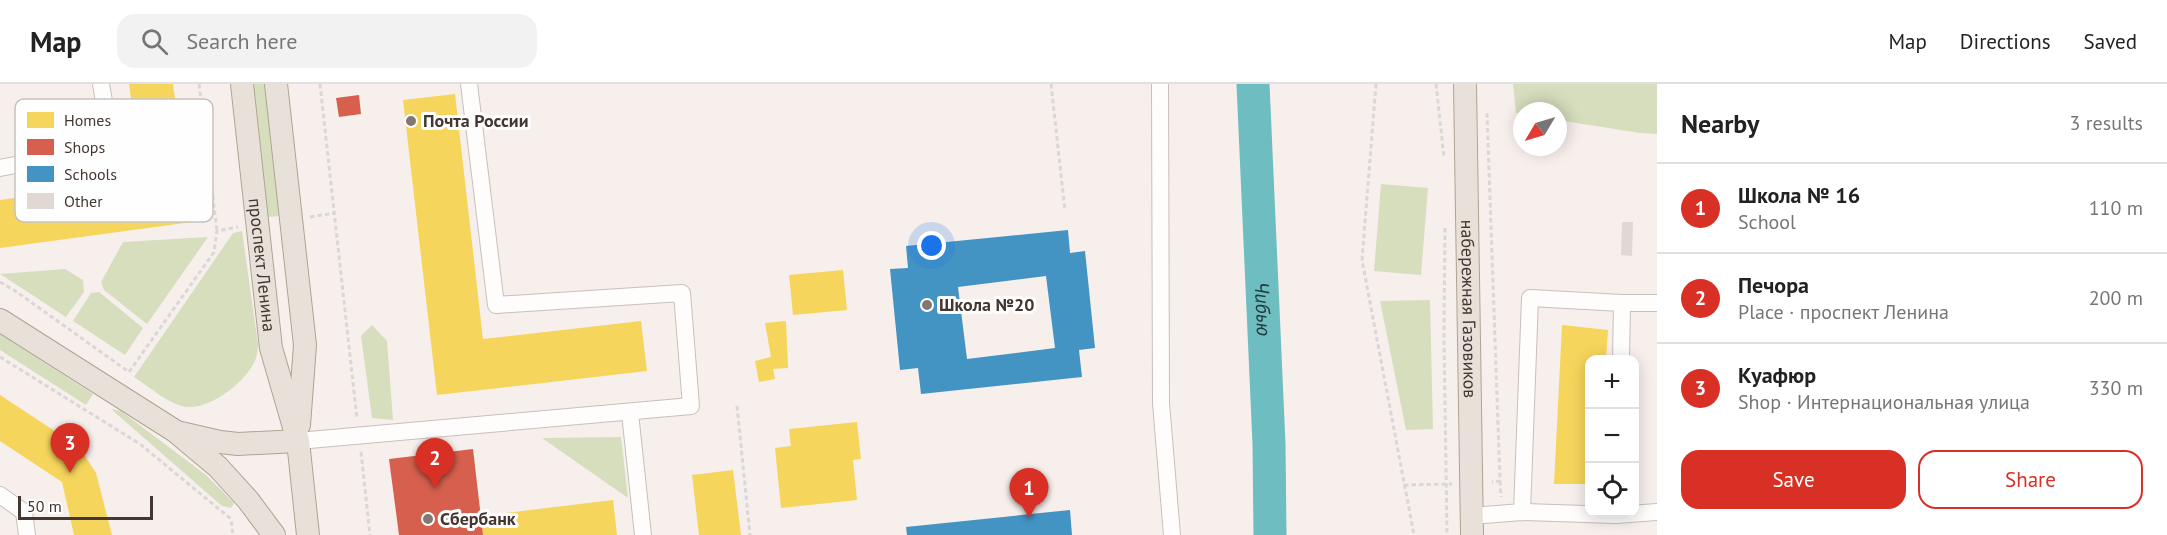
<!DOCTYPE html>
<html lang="en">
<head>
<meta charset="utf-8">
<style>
	:root { --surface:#fff; --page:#f2f2f2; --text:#222; --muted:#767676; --line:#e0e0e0; --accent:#d93025 }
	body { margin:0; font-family:"PT Sans",sans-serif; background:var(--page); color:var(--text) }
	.controls { position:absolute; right:18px; bottom:18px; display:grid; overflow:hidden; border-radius:12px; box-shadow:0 3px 15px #0003 }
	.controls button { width:54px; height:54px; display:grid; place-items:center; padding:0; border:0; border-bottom:2px solid var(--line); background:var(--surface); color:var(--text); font:30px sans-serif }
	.compass { position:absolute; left:1513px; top:18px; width:54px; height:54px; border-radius:50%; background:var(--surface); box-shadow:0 3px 15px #0003; rotate:232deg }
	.scale { position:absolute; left:18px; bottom:15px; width:135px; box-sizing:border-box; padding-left:6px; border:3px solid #443631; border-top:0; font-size:16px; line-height:21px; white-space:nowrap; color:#443631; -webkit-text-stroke:4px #fefefe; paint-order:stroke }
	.you { position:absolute; left:932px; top:162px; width:21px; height:21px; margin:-15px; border:4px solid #fff; border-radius:50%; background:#1a73e8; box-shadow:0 0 0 9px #1a73e833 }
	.badge { display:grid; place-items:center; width:39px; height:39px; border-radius:50%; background:var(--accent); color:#fff; font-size:20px; font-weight:700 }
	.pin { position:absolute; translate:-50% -50px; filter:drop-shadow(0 2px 3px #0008) }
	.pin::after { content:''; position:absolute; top:32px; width:21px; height:18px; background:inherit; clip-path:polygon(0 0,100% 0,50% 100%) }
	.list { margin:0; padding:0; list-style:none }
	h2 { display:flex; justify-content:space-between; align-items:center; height:78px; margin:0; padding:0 24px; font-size:26px }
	h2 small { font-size:20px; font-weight:400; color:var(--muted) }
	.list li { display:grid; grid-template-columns:39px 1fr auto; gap:18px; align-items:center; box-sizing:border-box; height:90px; padding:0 24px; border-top:2px solid var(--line) }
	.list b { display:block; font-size:22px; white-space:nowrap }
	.list p { margin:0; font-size:20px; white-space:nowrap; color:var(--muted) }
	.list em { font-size:20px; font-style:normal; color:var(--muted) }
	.actions { display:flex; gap:12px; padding:18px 24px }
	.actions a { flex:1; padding:14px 0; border:2px solid var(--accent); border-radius:18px; text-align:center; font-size:21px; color:var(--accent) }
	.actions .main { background:var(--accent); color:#fff }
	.icon { flex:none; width:33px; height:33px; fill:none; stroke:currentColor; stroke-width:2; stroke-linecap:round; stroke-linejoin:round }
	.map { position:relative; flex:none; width:1657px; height:451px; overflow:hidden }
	header { display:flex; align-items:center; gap:36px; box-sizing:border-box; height:84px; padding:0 30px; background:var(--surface); border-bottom:2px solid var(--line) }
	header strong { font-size:28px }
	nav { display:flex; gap:33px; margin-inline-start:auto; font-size:21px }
	.search { width:420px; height:54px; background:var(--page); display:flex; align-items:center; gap:15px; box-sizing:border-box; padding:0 21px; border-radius:18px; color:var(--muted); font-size:22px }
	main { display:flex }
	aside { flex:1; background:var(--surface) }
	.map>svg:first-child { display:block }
	.green { fill:#d7debe }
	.homes { fill:#f6d55c }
	.shops { fill:#d6604d }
	.schools { fill:#4393c3; fill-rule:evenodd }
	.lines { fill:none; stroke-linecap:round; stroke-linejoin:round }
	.river { stroke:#6ebdc0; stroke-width:33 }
	.building { fill:#e1d7d3 }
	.minor-casing { stroke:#c9bfbb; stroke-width:18 }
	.major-casing { stroke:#b0a392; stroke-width:24 }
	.path { stroke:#dad7d6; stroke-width:3; stroke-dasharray:4.5 3; stroke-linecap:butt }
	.minor { stroke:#fefdfc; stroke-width:16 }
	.major { stroke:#e8e1d9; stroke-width:22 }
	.poi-dot { fill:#837772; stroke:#fefefe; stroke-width:2 }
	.labels { text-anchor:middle; stroke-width:6; stroke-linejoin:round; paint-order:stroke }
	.poi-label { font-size:18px; font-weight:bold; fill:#443631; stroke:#fefefe; text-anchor:start }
	.street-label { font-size:18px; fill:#443631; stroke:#fefefe }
	.water-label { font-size:20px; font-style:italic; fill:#223b3c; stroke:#fefefe }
	.key { fill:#fefefe; stroke:#c6c2c0; stroke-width:1.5 }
	.key-label { font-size:16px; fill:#443631 }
</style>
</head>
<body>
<header>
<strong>Map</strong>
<div class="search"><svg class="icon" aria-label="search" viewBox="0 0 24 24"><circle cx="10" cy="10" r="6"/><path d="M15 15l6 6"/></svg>Search here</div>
<nav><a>Map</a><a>Directions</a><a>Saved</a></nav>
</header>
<main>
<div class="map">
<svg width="1657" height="451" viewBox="0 0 1657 451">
	<rect width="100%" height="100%" fill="#f7efec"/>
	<g class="green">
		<polygon points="254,0 265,0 280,132 268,133"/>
		<polygon points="1513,0 1657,0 1657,50 1640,49 1558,36 1558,27 1522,27 1522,30 1516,29"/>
		<polygon points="1381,100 1428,104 1421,191 1374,187"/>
		<path d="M 242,147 L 258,260 C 258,265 257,270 256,274 C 248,297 211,325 187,323 C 171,322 147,301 134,293 L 233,149 Z"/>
		<polygon points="208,153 147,240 104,206 101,198 123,158"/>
		<polygon points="65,185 83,196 84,208 66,233 0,190"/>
		<polygon points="99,208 143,244 125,271 73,237 91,209"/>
		<polygon points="1430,216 1433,345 1406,346 1380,217"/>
		<polygon points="372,241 387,257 393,336 372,334 361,252"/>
		<polygon points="0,250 93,310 86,321 0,266"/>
		<polygon points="111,325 121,327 206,391 234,419 231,424 222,422"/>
		<polygon points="621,353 628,414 542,354"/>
	</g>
	<g class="homes">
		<polygon points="129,0 173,0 192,138 0,164 0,116 142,96"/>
		<polygon points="455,10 483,255 641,237 647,287 437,311 403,16"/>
		<polygon points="843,186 847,226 793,231 789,191"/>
		<polygon points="786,237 788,284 773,285 775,295 759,298 755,277 771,273 765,239"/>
		<polygon points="1562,241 1608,246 1606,276 1590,276 1590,400 1554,400"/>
		<polygon points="0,311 79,363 96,389 112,451 74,451 62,398 0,357"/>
		<polygon points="857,338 861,375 853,376 857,416 781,424 775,364 791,362 789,345"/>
		<polygon points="733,386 741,451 699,451 692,391"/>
		<polygon points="613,416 617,451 483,451 480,432"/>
	</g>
	<g class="shops">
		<polygon points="359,11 361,30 339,33 336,14"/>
		<polygon points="473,365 483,451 399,451 389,375"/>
	</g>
	<g class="schools">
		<path d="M 1068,146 L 1070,169 L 1085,167 L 1095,264 L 1079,266 L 1082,293 L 921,310 L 918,284 L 900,286 L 890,185 L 908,184 L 906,162 ZM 1046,192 L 1055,264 L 967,275 L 958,203 Z"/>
		<polygon points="1070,426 1072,451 907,451 906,443"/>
	</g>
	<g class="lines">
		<path class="river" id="s1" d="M 1253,0 L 1269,360 L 1270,451"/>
	</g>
	<polygon class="building" points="1622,138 1633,138 1632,172 1621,171"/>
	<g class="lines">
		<defs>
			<g id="minor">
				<polyline points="1160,0 1161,319 1172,451"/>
				<polyline points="0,84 112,63 101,0"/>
				<polyline points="1622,219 1657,219"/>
				<polyline points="630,329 643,451"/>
				<polyline points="298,357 691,322 682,209 496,221 469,0"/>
				<polyline points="0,411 24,428 27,451"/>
				<polyline points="1522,428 1530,214 1622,219 1621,276"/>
				<polyline points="1616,431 1657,428"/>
				<polyline points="1471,432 1522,428 1616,431 1616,428"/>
			</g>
			<g id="major">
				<path id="s2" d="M 242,0 L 271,264 L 298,357 L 308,451"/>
				<polyline points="276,0 305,261 299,341"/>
				<path id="s3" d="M 1465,0 L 1472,451"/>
				<polyline points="0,236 175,347 218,383 248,416 274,451"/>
				<polyline points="181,349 220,358 238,360 298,357"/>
			</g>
		</defs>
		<use href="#minor" class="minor-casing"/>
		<use href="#major" class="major-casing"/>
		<g class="path">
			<polyline points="199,0 217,147"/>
			<polyline points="320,0 357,335"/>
			<polyline points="1051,0 1065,127"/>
			<polyline points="1376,0 1362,176 1414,451"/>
			<polyline points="1436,0 1444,74"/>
			<polyline points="1487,29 1500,397 1492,398"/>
			<polyline points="310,133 335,129"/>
			<polyline points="1445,144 1444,252 1447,451"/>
			<polyline points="0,198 14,206 129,288 214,168 217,147 238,143"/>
			<polyline points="0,273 140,360 231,435 233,451"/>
			<polyline points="737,322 750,451"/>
			<polyline points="361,368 370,451"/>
			<polyline points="1500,397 1501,413"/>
			<polyline points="1404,401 1452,400"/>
		</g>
		<use href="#minor" class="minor"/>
		<use href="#major" class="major"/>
	</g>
	<g class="poi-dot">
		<circle cx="411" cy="37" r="6"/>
		<circle cx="927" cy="221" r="6"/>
		<circle cx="428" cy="435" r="6"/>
	</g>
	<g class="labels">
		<g class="poi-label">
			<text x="423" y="43">Почта России</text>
			<text x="939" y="227">Школа №20</text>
			<text x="440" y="441">Сбербанк</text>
		</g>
		<g class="street-label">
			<text dy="6" stroke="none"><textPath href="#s2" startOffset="182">проспект Ленина</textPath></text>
			<text dy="6" stroke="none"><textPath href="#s3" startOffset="225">набережная Газовиков</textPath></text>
		</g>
		<g class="water-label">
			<text dy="7" stroke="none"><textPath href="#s1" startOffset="225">Чибью</textPath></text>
		</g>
	</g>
	<rect x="15" y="15" width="198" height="123" rx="9" class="key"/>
	<rect x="27" y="28" width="27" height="16" fill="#f6d55c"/>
	<rect x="27" y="55" width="27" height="16" fill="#d6604d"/>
	<rect x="27" y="82" width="27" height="16" fill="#4393c3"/>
	<rect x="27" y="109" width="27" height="16" fill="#e1d7d3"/>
	<g class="key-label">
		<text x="64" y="42">Homes</text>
		<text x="64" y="69">Shops</text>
		<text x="64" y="96">Schools</text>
		<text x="64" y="123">Other</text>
	</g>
</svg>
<div class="controls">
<button>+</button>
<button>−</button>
<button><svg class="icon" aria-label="locate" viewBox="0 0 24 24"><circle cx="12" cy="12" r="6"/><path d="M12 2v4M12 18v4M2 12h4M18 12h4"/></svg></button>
</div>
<svg class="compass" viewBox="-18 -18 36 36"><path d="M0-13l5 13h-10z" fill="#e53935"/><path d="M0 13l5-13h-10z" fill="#767676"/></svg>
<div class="scale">50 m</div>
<div class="you"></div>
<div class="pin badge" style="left:1029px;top:434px">1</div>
<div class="pin badge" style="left:435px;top:404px">2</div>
<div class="pin badge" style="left:70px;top:389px">3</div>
</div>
<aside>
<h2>Nearby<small>3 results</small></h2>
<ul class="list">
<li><span class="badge">1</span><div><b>Школа № 16</b><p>School</p></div><em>110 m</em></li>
<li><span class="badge">2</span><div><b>Печора</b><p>Place · проспект Ленина</p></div><em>200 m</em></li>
<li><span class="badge">3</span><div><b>Куафюр</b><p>Shop · Интернациональная улица</p></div><em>330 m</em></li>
</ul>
<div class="actions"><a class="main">Save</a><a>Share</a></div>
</aside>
</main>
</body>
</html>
